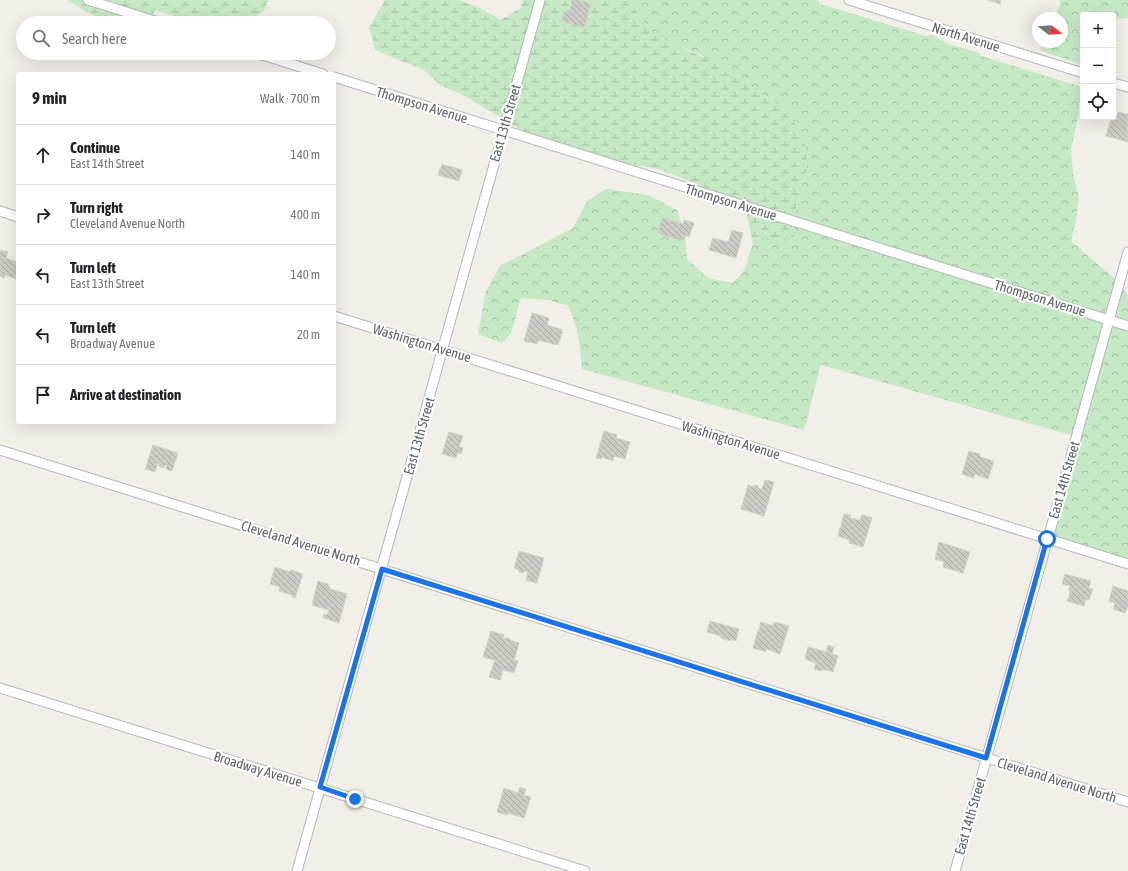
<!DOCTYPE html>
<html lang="en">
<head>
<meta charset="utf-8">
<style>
	:root { --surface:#fff; --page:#f2f2f2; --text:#202124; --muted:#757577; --line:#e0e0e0 }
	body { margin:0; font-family:"Asap Condensed",sans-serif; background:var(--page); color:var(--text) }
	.controls { position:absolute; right:12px; top:12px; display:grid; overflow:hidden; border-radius:4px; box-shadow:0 4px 16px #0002 }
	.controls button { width:36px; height:36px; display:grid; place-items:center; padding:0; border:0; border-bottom:1px solid var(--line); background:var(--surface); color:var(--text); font:20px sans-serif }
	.compass { position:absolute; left:1032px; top:12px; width:36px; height:36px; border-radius:50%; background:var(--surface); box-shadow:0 4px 16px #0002; rotate:107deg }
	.stop { position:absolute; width:12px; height:12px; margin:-9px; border:3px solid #1a73e8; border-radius:50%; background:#fff }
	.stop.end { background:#1a73e8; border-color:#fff; box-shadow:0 1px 4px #0008 }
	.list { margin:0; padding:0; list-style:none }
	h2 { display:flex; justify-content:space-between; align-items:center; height:52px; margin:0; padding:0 16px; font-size:17px }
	h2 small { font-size:13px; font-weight:400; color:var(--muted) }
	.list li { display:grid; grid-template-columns:26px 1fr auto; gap:12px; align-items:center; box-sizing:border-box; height:60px; padding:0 16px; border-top:1px solid var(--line) }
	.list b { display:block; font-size:15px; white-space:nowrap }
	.list p { margin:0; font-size:13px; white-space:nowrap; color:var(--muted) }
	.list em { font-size:13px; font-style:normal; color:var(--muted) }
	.icon { flex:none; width:22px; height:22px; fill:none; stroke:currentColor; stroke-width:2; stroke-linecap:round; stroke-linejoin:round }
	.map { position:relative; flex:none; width:1128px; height:871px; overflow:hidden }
	.search { position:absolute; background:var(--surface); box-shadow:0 4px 16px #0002; left:16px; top:16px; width:320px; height:44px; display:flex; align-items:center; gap:10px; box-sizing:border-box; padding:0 14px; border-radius:22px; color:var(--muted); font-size:15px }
	.panel { position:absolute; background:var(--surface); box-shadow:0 4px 16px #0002; left:16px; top:72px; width:320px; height:352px; border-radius:4px }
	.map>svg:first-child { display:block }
	.forest { fill:url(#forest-crowns) }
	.wetland { fill:url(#wetland-marsh) }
	.building { fill:url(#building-back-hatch); stroke:#d6d1c6 }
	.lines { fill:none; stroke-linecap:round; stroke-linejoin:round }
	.minor-casing { stroke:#b5b8bc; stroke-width:11 }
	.minor { stroke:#fff; stroke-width:9 }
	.route { stroke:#1a73e8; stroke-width:5 }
	.labels { text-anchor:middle; stroke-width:4; stroke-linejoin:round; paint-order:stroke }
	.street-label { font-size:14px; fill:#5f6368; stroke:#fff }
</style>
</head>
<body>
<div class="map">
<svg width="1128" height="871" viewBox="0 0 1128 871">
	<defs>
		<pattern id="forest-crowns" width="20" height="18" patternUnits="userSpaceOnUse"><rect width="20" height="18" fill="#c5e8c5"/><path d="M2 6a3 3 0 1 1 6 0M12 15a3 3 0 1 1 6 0" fill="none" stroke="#a3c0a4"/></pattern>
		<pattern id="wetland-marsh" width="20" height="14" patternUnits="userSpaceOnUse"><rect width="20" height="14" fill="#c5e8c5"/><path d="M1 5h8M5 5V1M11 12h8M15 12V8" fill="none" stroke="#a3c0a4"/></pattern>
		<pattern id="building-back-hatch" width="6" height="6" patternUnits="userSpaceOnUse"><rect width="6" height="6" fill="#cccac5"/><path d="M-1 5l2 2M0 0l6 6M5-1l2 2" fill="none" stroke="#a9a8a4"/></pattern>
	</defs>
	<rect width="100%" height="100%" fill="#f1efe8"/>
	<g class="forest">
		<path d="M 628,0 L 818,0 L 820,4 L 926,36 L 932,35 L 946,43 L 979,53 L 981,56 L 1082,87 L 1077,122 L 1071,149 L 1073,174 L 1079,198 L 1075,226 L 1071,241 L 1095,262 L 1117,280 L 1128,295 L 1128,562 L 1044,536 L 1078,437 L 821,365 C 814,386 811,408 804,430 L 582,369 C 580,347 578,325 568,306 L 549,300 L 521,298 L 511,333 L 502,343 L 478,334 L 486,291 L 500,266 L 573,228 L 587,201 L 606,189 L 648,195 L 677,210 L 685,234 L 687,259 L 708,278 L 733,283 L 745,269 L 754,239 L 773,237 L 794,244 L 797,195 L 805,178 L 808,152 L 785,109 L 701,55 L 677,45 L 653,34 Z"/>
		<polygon points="1061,0 1128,0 1128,18 1113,19 1113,15 1083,15 1083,65 1040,50 1044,42 1062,42 1062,18 1056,18"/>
	</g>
	<g class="wetland">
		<polygon points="68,0 269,0 264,10 248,23 197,23 155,10 149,23 113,23 88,13"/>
		<polygon points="384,0 459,0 480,8 501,20 520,8 523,0 628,0 653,34 724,67 764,96 785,109 799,129 808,152 805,178 797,196 794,244 773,237 754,239 753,243 747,215 735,199 658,169 606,160 556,143 519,129 465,96 440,85 424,70 375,50 369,27 384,2"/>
	</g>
	<g class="building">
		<polygon points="572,0 577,0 591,4 584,28 562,21 564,12 567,12 568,10 570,11"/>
		<polygon points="988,0 1001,0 1000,4"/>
		<polygon points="1118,112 1128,114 1128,142 1106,136 1111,119 1116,120"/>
		<polygon points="442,164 462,170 459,181 438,175"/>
		<polygon points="662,218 679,223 683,224 684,220 694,223 689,237 683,235 681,241 658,233"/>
		<polygon points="732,230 743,233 736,258 709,250 713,238 728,242"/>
		<polygon points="0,250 8,252 6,258 18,262 18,272 16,279 5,275 4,278 0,276"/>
		<polygon points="532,313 549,318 547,325 563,330 558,345 538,340 537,344 524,341"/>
		<polygon points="604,431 617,435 616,438 630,442 625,459 614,456 613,461 602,457 601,459 596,458"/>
		<polygon points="449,432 463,436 459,447 463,448 461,454 458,452 456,458 442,454"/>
		<polygon points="153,445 178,453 172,471 166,469 167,465 165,465 164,468 159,466 160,463 158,463 155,472 145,469"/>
		<polygon points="969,451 980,454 980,457 994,461 988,479 975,474 973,478 962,474"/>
		<polygon points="765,480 774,482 764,516 741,509 748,485 754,487 754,485 758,486 758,488 762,489"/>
		<polygon points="844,514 851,515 850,518 860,520 862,515 872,518 863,547 849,543 850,540 838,536"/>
		<polygon points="939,542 970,552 963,573 943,567 944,562 935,559"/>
		<polygon points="519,551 544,558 537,583 526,580 528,572 524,571 523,573 519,572 519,570 514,568"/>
		<polygon points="275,567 290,572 291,570 303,574 295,598 292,597 292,595 279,591 280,587 270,584"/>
		<polygon points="1065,574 1091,581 1089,588 1093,589 1089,600 1086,599 1084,606 1067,601 1068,598 1069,598 1070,591 1072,591 1069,590 1070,586 1062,584"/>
		<polygon points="318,581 328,584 328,586 330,587 330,589 347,594 339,623 323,618 324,614 327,615 329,610 312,605"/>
		<polygon points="1113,586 1128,591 1128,607 1125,613 1113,609 1115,603 1109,601"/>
		<polygon points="710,621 739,629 736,641 731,639 730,641 721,638 721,636 707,632"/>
		<polygon points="761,622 773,626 774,622 789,626 780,654 766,649 766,652 753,648 758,630 759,631"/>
		<polygon points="491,631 504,635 503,638 509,638 510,640 519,643 514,660 518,661 514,673 503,670 500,680 489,677 495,660 483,657"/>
		<polygon points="828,645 834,647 832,654 838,656 833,672 823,669 822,671 814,669 816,663 805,659 808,647 826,652"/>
		<polygon points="520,787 526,789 524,795 531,797 524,818 507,813 507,815 497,812 504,788 518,793"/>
	</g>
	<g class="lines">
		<defs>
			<g id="minor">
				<polyline points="88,0 161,23"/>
				<polyline points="849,0 1083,73"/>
				<polyline points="256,53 323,74"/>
				<polyline points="334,77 1128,326"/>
				<polyline points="1113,83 1128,87"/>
				<polyline points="0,211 18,217"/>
				<polyline points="334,316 1128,564"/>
				<polyline points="0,450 1128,802"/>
				<polyline points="0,688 585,871"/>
				<polyline points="297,871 540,0"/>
				<polyline points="955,871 1128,252"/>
			</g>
		</defs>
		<use href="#minor" class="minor-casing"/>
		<use href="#minor" class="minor"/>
	</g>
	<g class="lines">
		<polyline class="route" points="355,799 320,787 382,569 986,758 1047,539"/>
	</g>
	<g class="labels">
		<g class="street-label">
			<text transform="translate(966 37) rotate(17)" y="5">North Avenue</text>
			<text transform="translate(422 105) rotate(17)" y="5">Thompson Avenue</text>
			<text transform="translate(505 123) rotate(-74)" y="5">East 13th Street</text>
			<text transform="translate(731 202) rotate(17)" y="5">Thompson Avenue</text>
			<text transform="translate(1040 298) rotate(17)" y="5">Thompson Avenue</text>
			<text transform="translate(422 343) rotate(17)" y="5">Washington Avenue</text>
			<text transform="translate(419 436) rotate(-74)" y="5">East 13th Street</text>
			<text transform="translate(731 440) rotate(17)" y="5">Washington Avenue</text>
			<text transform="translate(1064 480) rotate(-74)" y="5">East 14th Street</text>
			<text transform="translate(301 543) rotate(17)" y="5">Cleveland Avenue North</text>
			<text transform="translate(258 769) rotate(17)" y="5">Broadway Avenue</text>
			<text transform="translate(1057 780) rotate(17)" y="5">Cleveland Avenue North</text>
			<text transform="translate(970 816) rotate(-74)" y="5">East 14th Street</text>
		</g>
	</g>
</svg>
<div class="controls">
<button>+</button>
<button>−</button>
<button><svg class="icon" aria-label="locate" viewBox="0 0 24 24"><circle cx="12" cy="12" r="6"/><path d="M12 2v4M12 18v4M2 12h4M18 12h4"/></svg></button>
</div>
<svg class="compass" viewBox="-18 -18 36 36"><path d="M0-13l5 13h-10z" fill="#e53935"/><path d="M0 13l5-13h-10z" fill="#757577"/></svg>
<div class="stop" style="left:1047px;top:539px"></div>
<div class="stop end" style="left:355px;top:799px"></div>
<div class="search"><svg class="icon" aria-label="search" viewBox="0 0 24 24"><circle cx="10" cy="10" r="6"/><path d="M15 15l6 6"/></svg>Search here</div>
<section class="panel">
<h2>9 min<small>Walk · 700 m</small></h2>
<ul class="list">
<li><svg class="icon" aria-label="ahead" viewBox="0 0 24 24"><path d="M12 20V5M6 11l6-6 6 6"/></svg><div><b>Continue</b><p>East 14th Street</p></div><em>140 m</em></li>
<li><svg class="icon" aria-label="right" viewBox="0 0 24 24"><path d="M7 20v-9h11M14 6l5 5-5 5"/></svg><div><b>Turn right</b><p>Cleveland Avenue North</p></div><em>400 m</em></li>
<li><svg class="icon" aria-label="left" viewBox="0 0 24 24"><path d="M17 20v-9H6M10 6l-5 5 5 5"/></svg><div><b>Turn left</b><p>East 13th Street</p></div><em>140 m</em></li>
<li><svg class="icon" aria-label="left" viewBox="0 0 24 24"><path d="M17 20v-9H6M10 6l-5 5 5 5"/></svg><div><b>Turn left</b><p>Broadway Avenue</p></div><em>20 m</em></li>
<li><svg class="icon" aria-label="arrive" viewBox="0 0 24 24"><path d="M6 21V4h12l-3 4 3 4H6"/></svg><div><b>Arrive at destination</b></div></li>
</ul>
</section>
</div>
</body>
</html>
